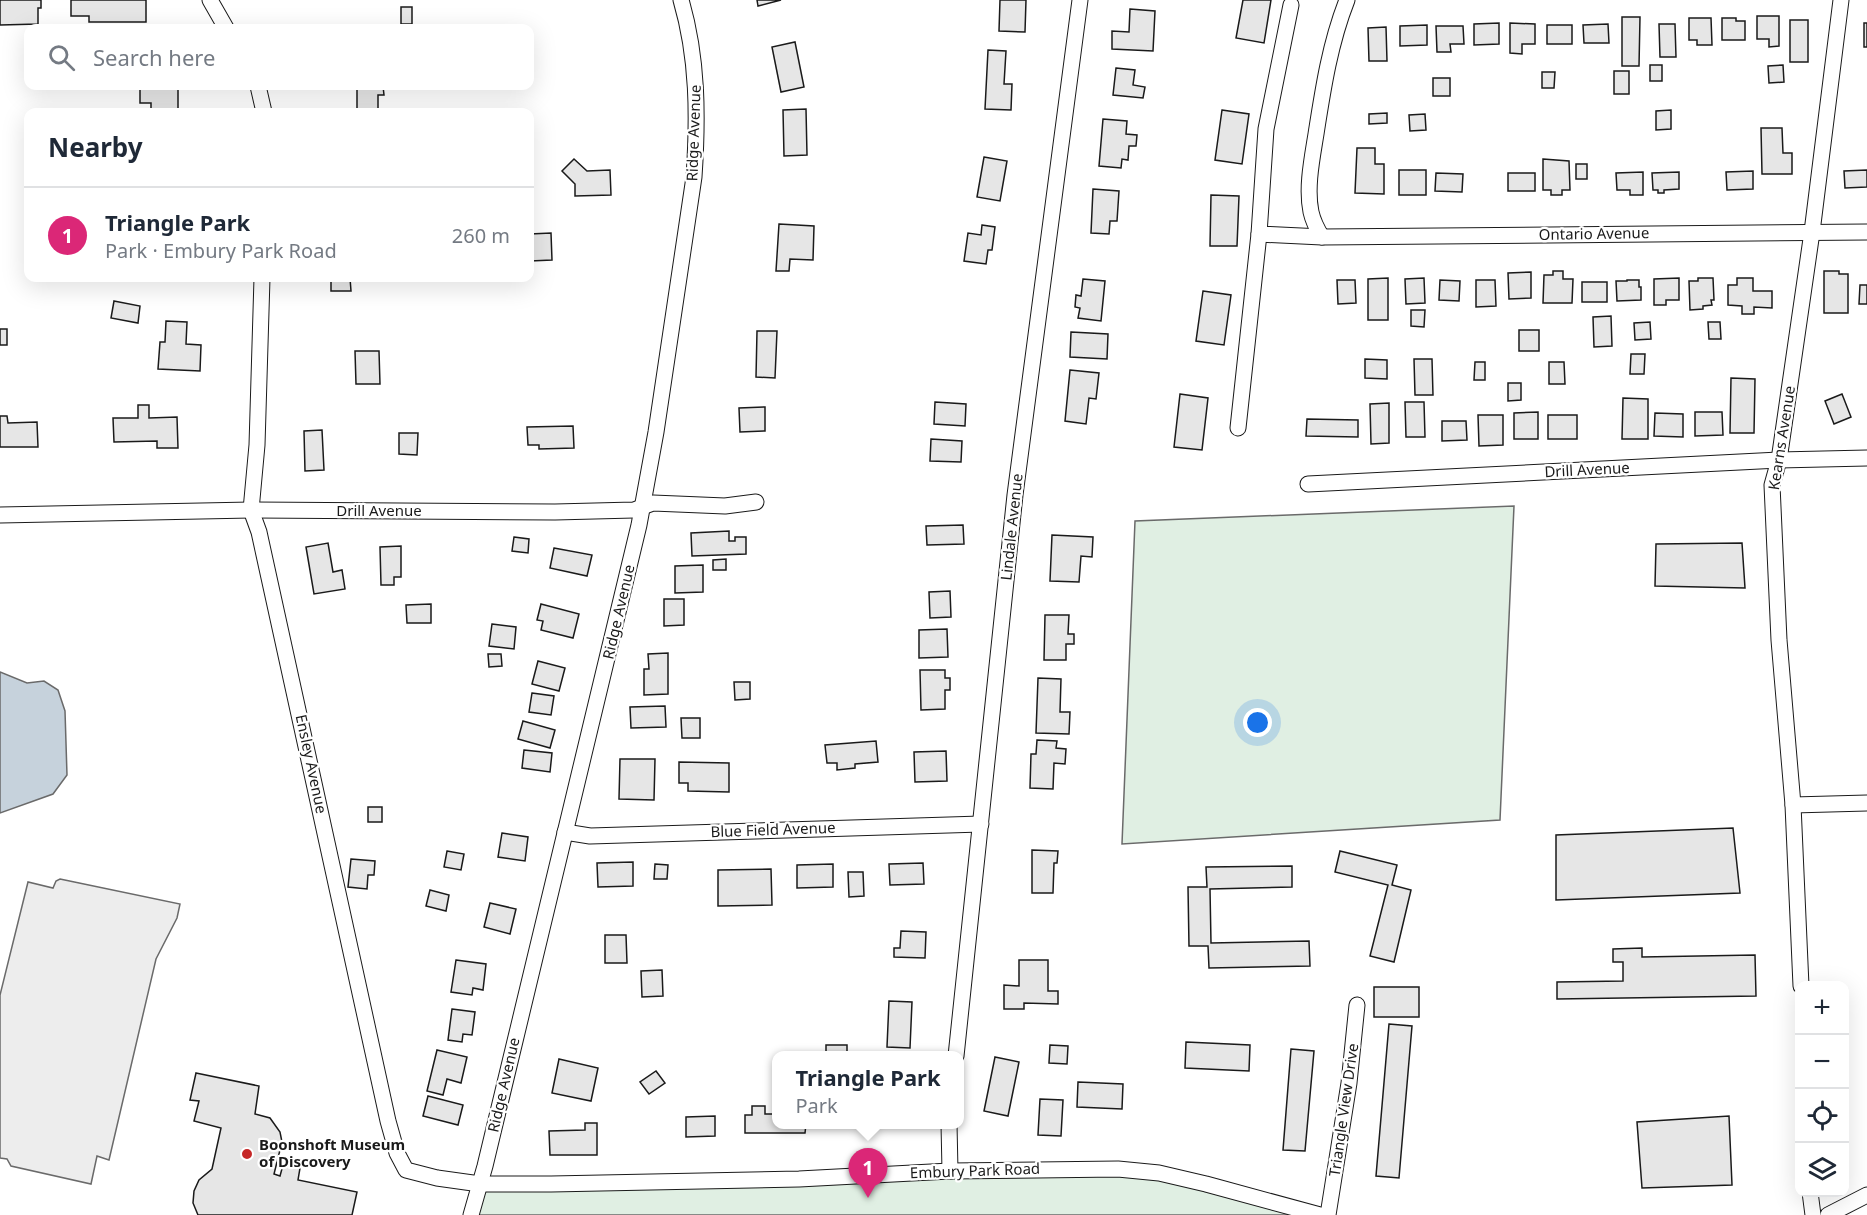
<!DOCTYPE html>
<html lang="en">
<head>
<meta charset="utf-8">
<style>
	:root { --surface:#fff; --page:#f2f2f3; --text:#1f2937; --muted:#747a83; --line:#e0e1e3; --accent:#db2777 }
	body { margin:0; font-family:"Noto Sans",sans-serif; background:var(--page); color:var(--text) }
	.controls { position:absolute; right:18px; bottom:18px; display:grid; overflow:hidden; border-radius:12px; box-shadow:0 6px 24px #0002 }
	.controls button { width:54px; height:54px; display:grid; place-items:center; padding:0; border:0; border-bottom:2px solid var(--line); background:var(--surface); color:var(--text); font:30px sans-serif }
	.you { position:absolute; left:1258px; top:723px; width:21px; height:21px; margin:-15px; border:4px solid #fff; border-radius:50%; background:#1a73e8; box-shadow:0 0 0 9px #1a73e833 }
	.badge { display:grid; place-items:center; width:39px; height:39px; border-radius:50%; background:var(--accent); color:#fff; font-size:20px; font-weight:700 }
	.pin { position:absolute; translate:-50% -50px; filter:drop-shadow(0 2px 3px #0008) }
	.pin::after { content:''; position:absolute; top:32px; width:21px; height:18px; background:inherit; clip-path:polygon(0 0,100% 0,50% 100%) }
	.popup { position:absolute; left:772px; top:1051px; width:192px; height:78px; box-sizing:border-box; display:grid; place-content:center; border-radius:12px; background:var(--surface); filter:drop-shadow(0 2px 4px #0005); font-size:20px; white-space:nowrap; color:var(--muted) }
	.popup b { font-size:22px; color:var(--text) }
	.popup::after { content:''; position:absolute; left:50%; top:100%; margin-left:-12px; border:12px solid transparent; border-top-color:var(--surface) }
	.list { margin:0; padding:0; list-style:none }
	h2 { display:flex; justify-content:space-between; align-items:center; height:78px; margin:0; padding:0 24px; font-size:26px }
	h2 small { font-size:20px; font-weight:400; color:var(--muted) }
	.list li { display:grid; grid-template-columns:39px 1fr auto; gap:18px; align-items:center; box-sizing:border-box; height:96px; padding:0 24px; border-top:2px solid var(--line) }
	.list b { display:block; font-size:22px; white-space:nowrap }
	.list p { margin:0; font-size:20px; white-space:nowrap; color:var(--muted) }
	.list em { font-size:20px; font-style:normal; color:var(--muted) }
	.icon { flex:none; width:33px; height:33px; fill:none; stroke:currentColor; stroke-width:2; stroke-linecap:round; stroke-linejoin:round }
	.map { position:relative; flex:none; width:1867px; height:1215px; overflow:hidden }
	.search { position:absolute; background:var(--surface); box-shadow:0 6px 24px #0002; left:24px; top:24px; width:510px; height:66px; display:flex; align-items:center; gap:15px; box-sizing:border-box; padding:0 21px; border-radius:12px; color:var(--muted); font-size:22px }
	.panel { position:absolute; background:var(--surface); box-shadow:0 6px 24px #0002; left:24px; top:108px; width:510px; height:174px; border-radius:12px }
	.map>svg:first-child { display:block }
	.green { fill:#e0efe3; stroke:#6a6a6a; stroke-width:1.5 }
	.parking { fill:#ededed; stroke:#6a6a6a; stroke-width:1.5 }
	.water { fill:#c6d2dc; stroke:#6a6a6a; stroke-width:1.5 }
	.building { fill:#e6e6e6; stroke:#1a1a1a; stroke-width:1.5 }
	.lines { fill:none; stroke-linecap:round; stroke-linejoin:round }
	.street-casing { stroke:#1a1a1a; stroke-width:17 }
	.street { stroke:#fff; stroke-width:15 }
	.poi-dot { fill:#c62828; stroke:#fff; stroke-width:2 }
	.labels { text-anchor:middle; stroke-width:4.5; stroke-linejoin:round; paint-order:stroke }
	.street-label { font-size:15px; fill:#1a1a1a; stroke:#fff }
	.poi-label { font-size:15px; font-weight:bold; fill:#1a1a1a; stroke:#fff; text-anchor:start }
</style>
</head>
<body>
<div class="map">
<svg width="1867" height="1215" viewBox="0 0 1867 1215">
	<rect width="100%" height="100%" fill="#fff"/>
	<g class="green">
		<polygon points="1514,506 1500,820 1122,844 1135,521"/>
		<polygon points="1118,1169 1320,1215 471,1215 480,1184"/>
	</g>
	<polygon class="parking" points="60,879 180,904 177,918 156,959 109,1160 97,1156 91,1184 11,1166 7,1159 0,1158 0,995 28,882 53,888 56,881"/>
	<polygon class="water" points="0,672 27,683 44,681 58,690 65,711 67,775 53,794 0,813"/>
	<g class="building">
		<polygon points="0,0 41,0 41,8 38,8 38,24 0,25"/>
		<polygon points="71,0 146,0 146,22 89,22 89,16 71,16"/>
		<polygon points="757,0 781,0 758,6"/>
		<polygon points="1000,0 1026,0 1025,32 999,31"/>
		<polygon points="1243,0 1271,0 1264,43 1236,38"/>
		<rect x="401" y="7" width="11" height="17"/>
		<polygon points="1130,9 1155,11 1153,51 1112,49 1112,31 1129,32"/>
		<polygon points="1757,16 1779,16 1779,46 1769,47 1769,39 1757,39"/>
		<polygon points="1622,17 1640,17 1639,66 1622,66"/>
		<polygon points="1689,18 1711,18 1712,45 1697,45 1697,40 1689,40"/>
		<polygon points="1722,18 1736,18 1736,21 1745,21 1745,40 1722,40"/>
		<rect x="1790" y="20" width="18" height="42"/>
		<polygon points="1499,23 1499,44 1474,45 1474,24"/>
		<polygon points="1510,23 1535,24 1535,44 1522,44 1522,54 1510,53"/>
		<rect x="1864" y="23" width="3" height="24"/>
		<polygon points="1608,24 1609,43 1584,43 1583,25"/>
		<polygon points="1659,24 1675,24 1676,57 1660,57"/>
		<polygon points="1427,25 1427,45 1400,46 1400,26"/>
		<rect x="1547" y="25" width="25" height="19"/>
		<polygon points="1436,26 1463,26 1464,44 1450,44 1451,52 1437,52"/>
		<polygon points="1386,27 1387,61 1369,61 1368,28"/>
		<polygon points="795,42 804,87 781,92 772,47"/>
		<polygon points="988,50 1006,51 1004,84 1012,84 1011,110 985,109"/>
		<rect x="1650" y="65" width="12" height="16"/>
		<polygon points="1783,65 1784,82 1769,83 1768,66"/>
		<polygon points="1116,68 1135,70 1133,85 1145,87 1143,98 1113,95"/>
		<rect x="1614" y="71" width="15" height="23"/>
		<polygon points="1542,72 1555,72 1554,88 1542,88"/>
		<rect x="1433" y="78" width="17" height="18"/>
		<polygon points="140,86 178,86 178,112 151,112 151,103 140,103"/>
		<polygon points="357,86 383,86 384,95 378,95 378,112 357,112"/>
		<polygon points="806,109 807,155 784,156 783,110"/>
		<polygon points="1222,110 1249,114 1242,164 1215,160"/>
		<polygon points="1671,110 1671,129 1656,130 1656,111"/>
		<polygon points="1387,113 1387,123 1369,124 1369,114"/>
		<polygon points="1425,114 1426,130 1410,131 1409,115"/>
		<polygon points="1103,119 1127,121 1126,134 1137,135 1136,146 1129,146 1128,160 1122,159 1121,168 1099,166"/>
		<polygon points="1761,128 1782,128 1783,153 1792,153 1792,174 1762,174"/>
		<polygon points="1357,148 1375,148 1375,164 1384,164 1384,194 1355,193"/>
		<polygon points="984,157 1007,161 1000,201 977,197"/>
		<polygon points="574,159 587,171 610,170 611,195 575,196 575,184 562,171"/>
		<polygon points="1543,159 1569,161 1570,190 1562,190 1562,195 1551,195 1551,190 1543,190"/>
		<rect x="1576" y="164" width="11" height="15"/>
		<rect x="1399" y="170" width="27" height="25"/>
		<polygon points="1867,170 1867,187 1845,188 1844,171"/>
		<polygon points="1753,171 1753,189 1727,190 1726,172"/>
		<polygon points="1643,172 1643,195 1630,195 1630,190 1617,190 1616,173"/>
		<polygon points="1679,172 1679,189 1664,190 1664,193 1658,193 1658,190 1653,190 1652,173"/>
		<polygon points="1436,173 1463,174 1462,192 1435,191"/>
		<rect x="1508" y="173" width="27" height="18"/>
		<polygon points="1093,189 1119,191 1117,221 1110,221 1109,234 1091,233"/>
		<polygon points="1211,195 1239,196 1237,246 1210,246"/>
		<polygon points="779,224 814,226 813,260 790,259 789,271 776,271"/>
		<polygon points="982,225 995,227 992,250 988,250 986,264 964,261 968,233 981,235"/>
		<polygon points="551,233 552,260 530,261 530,234"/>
		<polygon points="1553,271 1563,271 1563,279 1573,279 1572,303 1543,303 1544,275 1553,275"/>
		<polygon points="1824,271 1839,271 1839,274 1848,274 1848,313 1824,313"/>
		<polygon points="1531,272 1531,298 1509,299 1508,273"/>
		<polygon points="331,278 350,278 351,291 331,291"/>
		<polygon points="1388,278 1388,320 1368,320 1368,279"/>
		<polygon points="1424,278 1425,303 1406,304 1405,279"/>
		<polygon points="1679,278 1679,300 1666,300 1666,305 1654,305 1654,279"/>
		<polygon points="1698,278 1713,278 1714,300 1711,300 1712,305 1703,306 1703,309 1690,310 1689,281 1698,281"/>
		<polygon points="1737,278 1753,278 1753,291 1772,291 1772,308 1754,307 1754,314 1742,314 1742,306 1728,305 1728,285 1737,285"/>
		<polygon points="1083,279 1105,281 1101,321 1078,318 1080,308 1075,307 1076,295 1081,296"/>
		<polygon points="1337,280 1355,280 1356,303 1338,304"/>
		<polygon points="1440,280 1460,281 1459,301 1439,300"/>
		<polygon points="1476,280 1495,280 1496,306 1476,307"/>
		<polygon points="1627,280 1639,280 1639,287 1641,287 1641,300 1617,301 1616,281 1627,281"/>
		<rect x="1582" y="282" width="25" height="20"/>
		<polygon points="1860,285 1867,285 1867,304 1859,304"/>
		<polygon points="1203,291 1231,295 1224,345 1196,341"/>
		<polygon points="114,301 140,306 138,323 111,318"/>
		<polygon points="1411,310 1425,310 1424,327 1411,326"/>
		<polygon points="1611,316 1612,346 1594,347 1593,317"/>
		<polygon points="166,321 187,322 186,344 201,345 200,371 158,369 160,342 165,342"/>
		<polygon points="1650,322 1651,339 1635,340 1634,323"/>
		<polygon points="1708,322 1720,322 1721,339 1709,339"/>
		<rect x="0" y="329" width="7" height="16"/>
		<rect x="1519" y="330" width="20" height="21"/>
		<polygon points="757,331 777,331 775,378 756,377"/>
		<polygon points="1071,332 1108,334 1107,359 1070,357"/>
		<polygon points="355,351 379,351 380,384 356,384"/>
		<polygon points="1631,354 1645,354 1644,374 1630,374"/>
		<polygon points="1365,359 1387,360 1387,379 1365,378"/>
		<polygon points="1414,359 1432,359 1433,395 1415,395"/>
		<polygon points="1475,362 1485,362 1485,380 1474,380"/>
		<polygon points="1549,362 1564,362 1565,384 1549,384"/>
		<polygon points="1070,370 1099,373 1096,399 1089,398 1086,424 1065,421"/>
		<polygon points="1731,378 1755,379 1754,433 1730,433"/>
		<polygon points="1508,383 1521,383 1521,400 1508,401"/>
		<polygon points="1180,394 1208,398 1202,450 1174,447"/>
		<polygon points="1842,394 1851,417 1834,424 1825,401"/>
		<polygon points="1623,398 1648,399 1648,439 1622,439"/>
		<polygon points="935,402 966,404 965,426 934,424"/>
		<polygon points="1405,402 1424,402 1425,437 1406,437"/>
		<polygon points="1389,403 1389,443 1371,444 1370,404"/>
		<polygon points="138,405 149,405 149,418 177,417 178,448 157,448 157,441 114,442 113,418 138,418"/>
		<polygon points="765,407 765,431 740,432 739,408"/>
		<polygon points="1538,412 1538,439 1514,439 1514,413"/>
		<polygon points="1695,412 1722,412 1723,435 1695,436"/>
		<polygon points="1655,413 1683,414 1683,437 1654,436"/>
		<polygon points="1478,415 1503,415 1503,445 1479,446"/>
		<rect x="1548" y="415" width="29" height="24"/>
		<polygon points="0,416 7,416 8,423 37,422 38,447 0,447"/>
		<polygon points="1307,419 1358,420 1358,437 1306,436"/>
		<polygon points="1442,421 1466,421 1467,440 1442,441"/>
		<polygon points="573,426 574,448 539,449 539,445 528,445 527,427"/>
		<polygon points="322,430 324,470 305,471 304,431"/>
		<polygon points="399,433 418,433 417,455 399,454"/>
		<polygon points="931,439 962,441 961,462 930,461"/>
		<polygon points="963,525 964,544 927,545 926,526"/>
		<polygon points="729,531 729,541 735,541 735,537 746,537 746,554 692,556 691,533"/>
		<polygon points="1052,535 1093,537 1092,557 1081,556 1079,582 1050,581"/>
		<polygon points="514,537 529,539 528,553 512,551"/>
		<polygon points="328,543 333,572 342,570 345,589 314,594 306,547"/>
		<polygon points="1742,543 1745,588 1655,586 1656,544"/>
		<polygon points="401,546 401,577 394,577 394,585 381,585 380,547"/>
		<polygon points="554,548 592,555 587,576 550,568"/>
		<polygon points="726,559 726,570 713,570 713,560"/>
		<polygon points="703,565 703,592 675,593 675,566"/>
		<polygon points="950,591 951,617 930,618 929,592"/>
		<polygon points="664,599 684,599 684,625 664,626"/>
		<polygon points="431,604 431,623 407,623 406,605"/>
		<polygon points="541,604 579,614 573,638 541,630 543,621 537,620"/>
		<polygon points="1045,615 1069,615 1068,634 1074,634 1074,644 1066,644 1066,660 1044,660"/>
		<polygon points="492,624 516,627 514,649 489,646"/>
		<polygon points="947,629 948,657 919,658 919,630"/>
		<polygon points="668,653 668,694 644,695 644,669 649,669 648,654"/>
		<polygon points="488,654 501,654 502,666 489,667"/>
		<polygon points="538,661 565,668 559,691 532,684"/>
		<polygon points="920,670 945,670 945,678 950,678 950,690 945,690 945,709 921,710"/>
		<polygon points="1038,678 1061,679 1060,712 1070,712 1069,734 1036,733"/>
		<polygon points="734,682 750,682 750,699 735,700"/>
		<polygon points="532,693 554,696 551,715 529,712"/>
		<polygon points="665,706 666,727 631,728 630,707"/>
		<polygon points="681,718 700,718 700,738 682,738"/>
		<polygon points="523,721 555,730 550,748 518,739"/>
		<polygon points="1037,740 1057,741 1056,748 1066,749 1065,764 1054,763 1053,789 1030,788 1031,754 1036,754"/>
		<polygon points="876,741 878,762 855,764 855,768 837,770 837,763 827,763 825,745"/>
		<polygon points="524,750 552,753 550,772 522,768"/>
		<polygon points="946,751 947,781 915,782 914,752"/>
		<polygon points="620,759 655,759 654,800 619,799"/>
		<polygon points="679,762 729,763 729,792 688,791 688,783 679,783"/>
		<rect x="368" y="807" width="14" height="15"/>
		<polygon points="1733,828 1740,893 1556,900 1556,835"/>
		<polygon points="502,833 528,837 525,861 498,857"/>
		<polygon points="1032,850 1058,851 1057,863 1054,863 1053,893 1032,893"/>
		<polygon points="447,851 464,854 461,870 444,867"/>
		<polygon points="1340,851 1397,865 1392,885 1411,890 1394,962 1370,956 1388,885 1335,872"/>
		<polygon points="351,859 375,861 374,875 368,875 367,889 348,887"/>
		<polygon points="633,862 633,886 598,887 597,863"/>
		<polygon points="923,863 924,884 890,885 889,864"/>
		<polygon points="655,864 668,865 667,879 654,879"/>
		<polygon points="833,864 833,887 797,888 797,865"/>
		<polygon points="1292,866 1292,887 1210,889 1211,943 1309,941 1310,966 1209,968 1208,946 1189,946 1188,887 1207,887 1206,867"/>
		<polygon points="771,869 772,905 718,906 718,870"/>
		<polygon points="848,872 863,872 864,896 849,897"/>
		<polygon points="430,890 449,895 446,911 426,906"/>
		<polygon points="490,903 516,909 510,934 484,927"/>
		<polygon points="901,931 926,932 925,958 894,957 894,948 900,948"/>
		<polygon points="605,935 626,935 627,963 605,963"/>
		<polygon points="1642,948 1642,957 1755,955 1756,996 1557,999 1557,982 1623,981 1623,962 1613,962 1613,949"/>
		<polygon points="456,960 486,964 483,990 473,988 472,995 451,992"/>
		<polygon points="1019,960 1048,960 1048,991 1058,991 1058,1004 1024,1003 1024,1009 1004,1009 1004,985 1019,986"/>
		<polygon points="662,970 663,996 642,997 641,971"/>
		<rect x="1374" y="987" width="45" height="30"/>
		<polygon points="889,1001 912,1002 910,1048 887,1047"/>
		<polygon points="452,1009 475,1012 472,1035 463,1034 462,1042 448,1040"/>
		<polygon points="1389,1024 1412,1026 1399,1178 1376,1176"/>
		<polygon points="1186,1042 1250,1045 1249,1071 1185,1068"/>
		<rect x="826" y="1045" width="21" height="11"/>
		<polygon points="1050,1045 1068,1046 1067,1064 1049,1063"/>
		<polygon points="1291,1049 1314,1051 1305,1151 1283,1150"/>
		<polygon points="437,1050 467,1057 461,1083 447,1079 443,1095 427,1091"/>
		<polygon points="995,1057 1019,1062 1008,1116 984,1111"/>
		<polygon points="559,1059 598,1068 591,1101 552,1093"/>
		<polygon points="656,1071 665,1083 649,1094 640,1082"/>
		<polygon points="196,1073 259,1086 255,1114 270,1118 280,1132 282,1142 274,1174 280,1176 283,1165 300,1168 298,1180 357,1192 352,1215 198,1215 193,1203 194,1191 199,1180 212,1169 221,1128 194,1121 199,1101 190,1100"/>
		<polygon points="1078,1082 1123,1084 1122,1109 1077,1107"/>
		<polygon points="428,1096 463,1105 458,1125 423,1116"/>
		<polygon points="1040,1099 1063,1100 1061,1136 1038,1135"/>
		<polygon points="752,1106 765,1106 765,1114 776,1114 776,1124 806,1124 805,1133 745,1133 745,1115 752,1115"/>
		<polygon points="715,1116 715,1136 686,1137 686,1117"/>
		<polygon points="1729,1116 1732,1185 1642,1188 1637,1122"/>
		<polygon points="585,1123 597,1123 597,1155 550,1155 549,1131 585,1130"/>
	</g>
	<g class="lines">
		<defs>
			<g id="street">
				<polyline points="210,0 226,28"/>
				<polyline points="1291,5 1266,129 1259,234 1322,237 1867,232"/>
				<polyline points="258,86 264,112"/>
				<path d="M 1322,237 C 1317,229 1313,221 1311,212 C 1306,188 1312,159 1316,134 C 1323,89 1330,43 1347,0"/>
				<polyline points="262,278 257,445 251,510 259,532 388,1121 397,1153 406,1170 437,1178 480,1184 551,1184 799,1179 950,1171 1118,1169 1159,1173 1206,1184 1320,1215"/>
				<polyline points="1238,428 1259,234"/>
				<polyline points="1308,484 1779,460 1867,458"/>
				<polyline points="0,515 251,510 555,512 634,510 653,503 725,506 756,502"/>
				<polyline points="1793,805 1867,803"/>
				<polyline points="565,832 590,836 981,824"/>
				<polyline points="1801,986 1793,805 1779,640 1772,485 1779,460 1812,232 1841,0"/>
				<polyline points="956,1056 1015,495 1080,0"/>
				<polyline points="949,1124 950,1171"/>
				<polyline points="1810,1192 1813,1215"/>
				<path d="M 471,1215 L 485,1166 L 639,525 L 656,432 L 694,177 C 698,117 698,58 681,0"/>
				<polyline points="1328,1215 1349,1083 1357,1005"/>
				<polyline points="1828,1215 1867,1195"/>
			</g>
		</defs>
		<use href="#street" class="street-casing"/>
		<use href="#street" class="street"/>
	</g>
	<circle class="poi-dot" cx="247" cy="1154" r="6"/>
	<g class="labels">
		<g class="street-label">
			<text transform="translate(694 133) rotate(-88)" y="5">Ridge Avenue</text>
			<text transform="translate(1594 234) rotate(-1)" y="5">Ontario Avenue</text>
			<text transform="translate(1782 438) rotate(-81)" y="5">Kearns Avenue</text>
			<text transform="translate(1587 470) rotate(-3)" y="5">Drill Avenue</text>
			<text x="379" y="516">Drill Avenue</text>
			<text transform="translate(1012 527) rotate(-84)" y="5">Lindale Avenue</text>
			<text transform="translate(619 612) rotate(-77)" y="5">Ridge Avenue</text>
			<text transform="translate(311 764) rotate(78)" y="5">Ensley Avenue</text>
			<text transform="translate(773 830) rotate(-2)" y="5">Blue Field Avenue</text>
			<text transform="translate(504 1085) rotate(-77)" y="5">Ridge Avenue</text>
			<text transform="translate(1344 1110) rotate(-82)" y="5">Triangle View Drive</text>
			<text transform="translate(975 1171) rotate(-2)" y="5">Embury Park Road</text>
		</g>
		<g class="poi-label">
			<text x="259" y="1150">Boonshoft Museum<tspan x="259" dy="17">of Discovery</tspan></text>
		</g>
	</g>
</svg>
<div class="controls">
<button>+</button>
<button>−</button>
<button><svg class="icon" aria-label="locate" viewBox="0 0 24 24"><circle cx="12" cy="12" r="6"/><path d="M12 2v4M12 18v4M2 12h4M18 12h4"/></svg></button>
<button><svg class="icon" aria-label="layers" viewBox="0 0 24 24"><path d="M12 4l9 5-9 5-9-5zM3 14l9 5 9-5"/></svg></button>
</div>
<div class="you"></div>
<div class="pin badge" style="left:868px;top:1198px">1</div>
<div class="popup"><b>Triangle Park</b>Park</div>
<div class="search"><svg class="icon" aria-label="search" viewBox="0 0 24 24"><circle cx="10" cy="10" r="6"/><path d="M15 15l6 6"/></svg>Search here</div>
<section class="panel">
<h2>Nearby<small></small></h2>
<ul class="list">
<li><span class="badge">1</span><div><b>Triangle Park</b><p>Park · Embury Park Road</p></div><em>260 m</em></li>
</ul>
</section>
</div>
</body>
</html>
